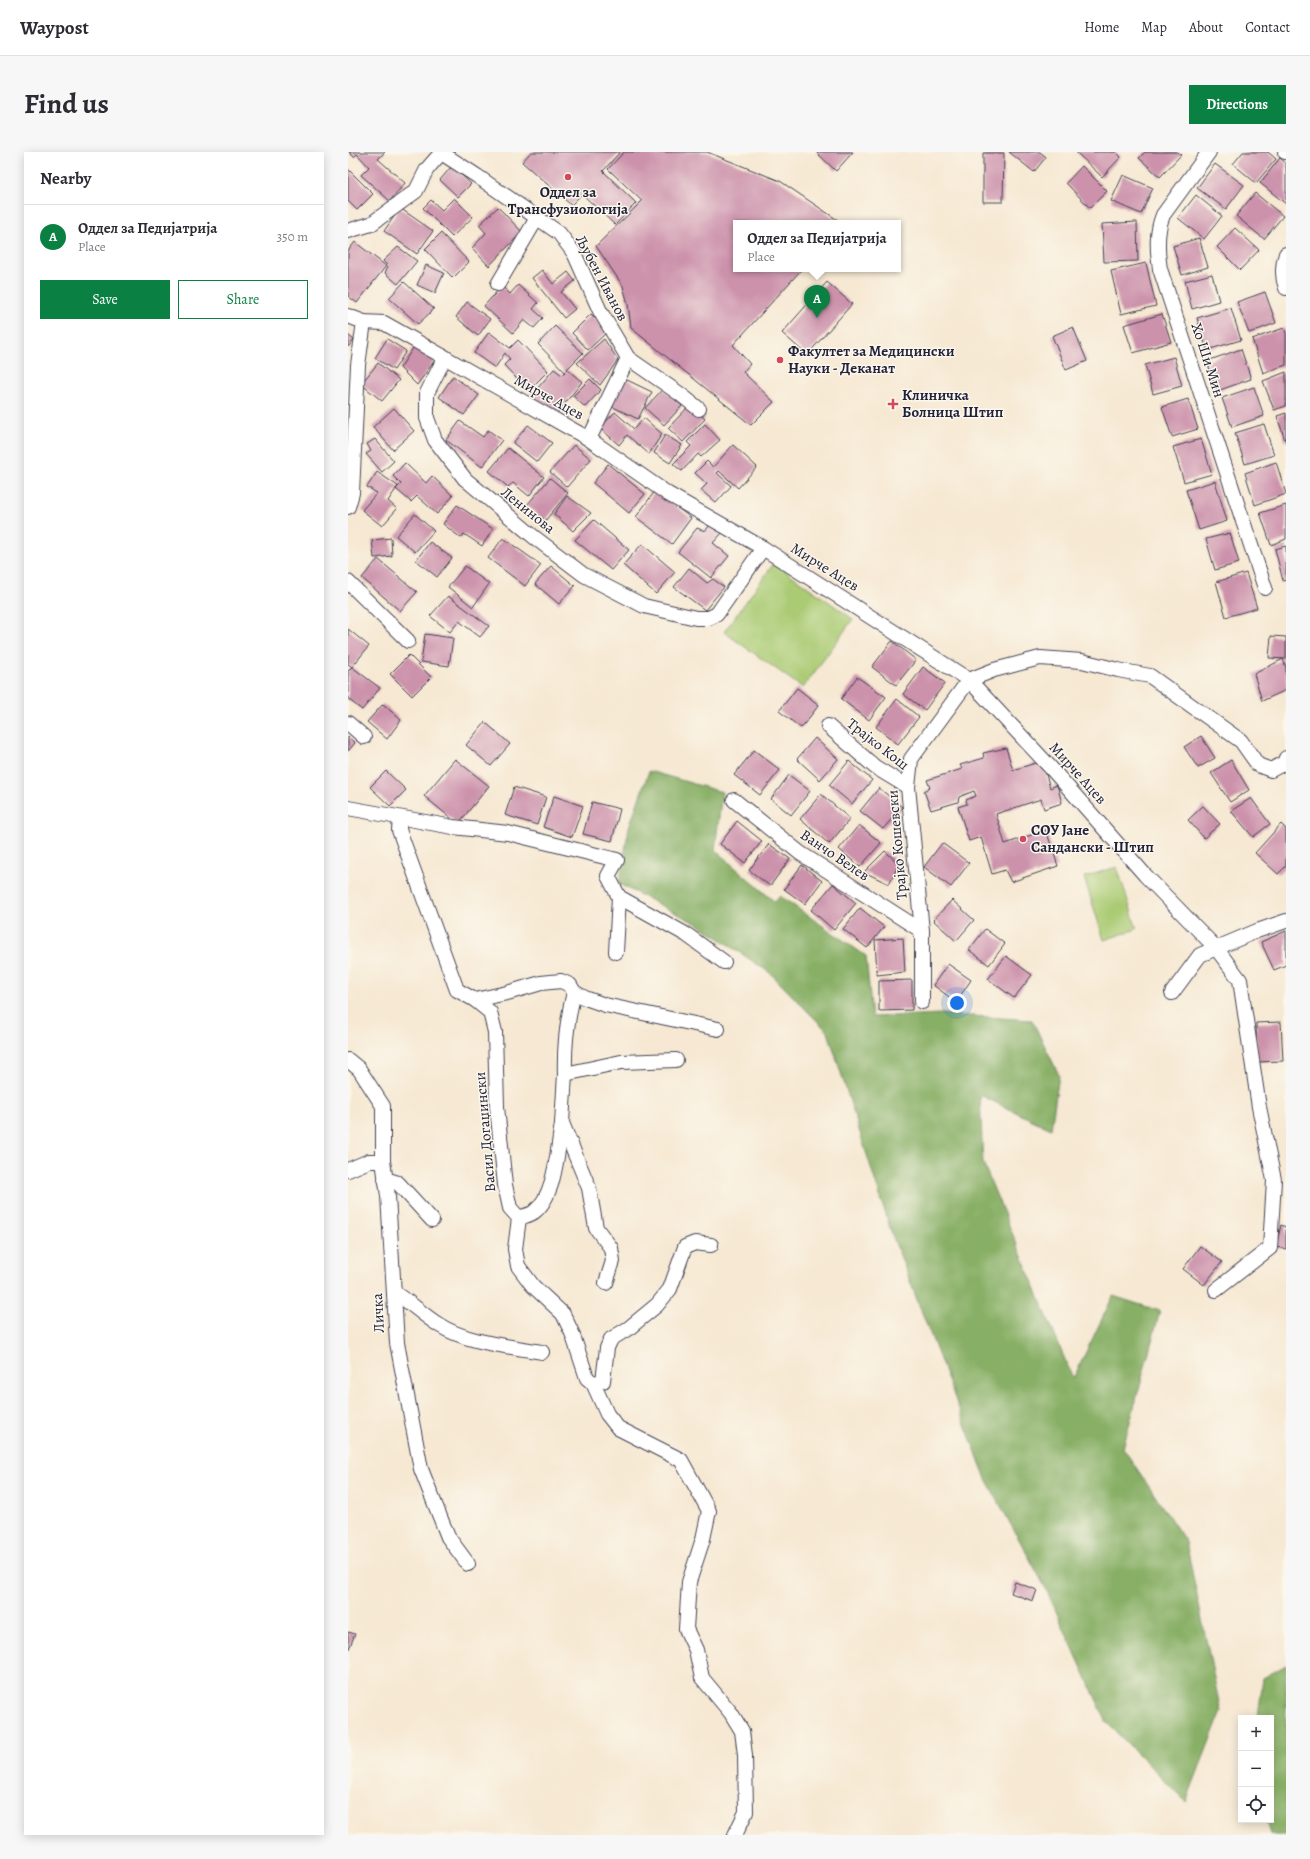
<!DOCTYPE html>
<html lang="en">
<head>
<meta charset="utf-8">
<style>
	:root { --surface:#fff; --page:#f7f7f7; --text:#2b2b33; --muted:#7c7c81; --line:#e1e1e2; --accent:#0b8043 }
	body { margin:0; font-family:Alegreya,serif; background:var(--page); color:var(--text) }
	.controls { position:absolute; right:12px; bottom:12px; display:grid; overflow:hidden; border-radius:0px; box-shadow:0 2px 10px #0003 }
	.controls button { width:36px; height:36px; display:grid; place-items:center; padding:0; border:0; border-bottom:1px solid var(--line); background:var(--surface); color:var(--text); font:20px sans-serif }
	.you { position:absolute; left:609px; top:851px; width:14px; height:14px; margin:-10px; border:3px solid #fff; border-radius:50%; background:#1a73e8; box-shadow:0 0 0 6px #1a73e833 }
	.badge { display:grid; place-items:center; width:26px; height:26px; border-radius:50%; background:var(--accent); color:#fff; font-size:13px; font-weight:700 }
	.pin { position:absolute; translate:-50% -33px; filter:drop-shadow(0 1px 2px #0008) }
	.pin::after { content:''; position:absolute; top:21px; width:14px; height:12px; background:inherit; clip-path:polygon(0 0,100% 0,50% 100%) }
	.popup { position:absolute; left:385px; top:68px; width:168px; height:52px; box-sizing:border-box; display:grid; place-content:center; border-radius:0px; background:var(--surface); filter:drop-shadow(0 1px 3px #0005); font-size:13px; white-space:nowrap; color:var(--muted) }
	.popup b { font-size:15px; color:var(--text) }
	.popup::after { content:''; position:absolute; left:50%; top:100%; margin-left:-8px; border:8px solid transparent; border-top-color:var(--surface) }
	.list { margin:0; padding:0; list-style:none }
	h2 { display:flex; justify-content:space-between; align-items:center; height:52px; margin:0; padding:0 16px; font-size:17px }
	h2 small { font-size:13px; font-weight:400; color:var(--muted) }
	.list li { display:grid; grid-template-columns:26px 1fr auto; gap:12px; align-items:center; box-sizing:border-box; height:64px; padding:0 16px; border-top:1px solid var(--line) }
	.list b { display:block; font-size:15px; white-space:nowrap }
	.list p { margin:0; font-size:13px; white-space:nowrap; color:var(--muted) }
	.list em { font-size:13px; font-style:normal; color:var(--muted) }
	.actions { display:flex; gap:8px; padding:12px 16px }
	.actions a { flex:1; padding:9px 0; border:1px solid var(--accent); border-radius:0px; text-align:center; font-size:14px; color:var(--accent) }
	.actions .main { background:var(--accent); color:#fff }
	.icon { flex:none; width:22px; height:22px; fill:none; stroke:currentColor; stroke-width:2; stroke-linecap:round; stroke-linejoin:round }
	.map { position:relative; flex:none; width:938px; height:1683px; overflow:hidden; border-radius:0px }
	header { display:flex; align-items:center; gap:24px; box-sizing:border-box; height:56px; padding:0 20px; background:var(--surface); border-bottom:1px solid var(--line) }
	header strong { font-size:19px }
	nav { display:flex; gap:22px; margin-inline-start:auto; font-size:14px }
	.intro { display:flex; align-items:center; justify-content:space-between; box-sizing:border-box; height:96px; padding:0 24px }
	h1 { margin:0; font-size:28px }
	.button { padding:10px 18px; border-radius:0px; background:var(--accent); color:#fff; font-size:14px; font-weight:700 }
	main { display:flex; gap:24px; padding:0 24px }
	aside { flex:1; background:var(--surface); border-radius:0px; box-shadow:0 2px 10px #0003 }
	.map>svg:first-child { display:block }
	.green { fill:#aacb73; stroke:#667657 }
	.forest { fill:#87af65; stroke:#546850 }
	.building { fill:#cc92ab }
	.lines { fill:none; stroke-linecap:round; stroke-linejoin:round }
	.street-casing { stroke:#424052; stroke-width:16 }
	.street { stroke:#fff; stroke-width:14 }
	.poi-dot { fill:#d1495b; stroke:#fbf7ec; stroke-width:1.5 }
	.labels { text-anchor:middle; stroke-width:3; stroke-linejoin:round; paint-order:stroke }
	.poi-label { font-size:15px; font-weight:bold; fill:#22223b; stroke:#fbf7ec; text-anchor:start }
	.street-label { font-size:15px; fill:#22223b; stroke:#fbf7ec }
</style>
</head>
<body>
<header>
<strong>Waypost</strong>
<nav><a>Home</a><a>Map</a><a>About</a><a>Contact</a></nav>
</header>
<div class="intro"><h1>Find us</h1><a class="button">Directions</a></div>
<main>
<aside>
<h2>Nearby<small></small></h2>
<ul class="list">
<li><span class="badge">A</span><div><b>Оддел за Педијатрија</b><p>Place</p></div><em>350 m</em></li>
</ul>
<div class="actions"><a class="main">Save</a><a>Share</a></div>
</aside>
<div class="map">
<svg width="938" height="1683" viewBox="0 0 938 1683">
	<rect width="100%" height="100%" fill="#fbf7ec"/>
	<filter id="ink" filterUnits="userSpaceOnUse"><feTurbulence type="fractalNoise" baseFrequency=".025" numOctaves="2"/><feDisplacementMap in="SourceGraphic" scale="8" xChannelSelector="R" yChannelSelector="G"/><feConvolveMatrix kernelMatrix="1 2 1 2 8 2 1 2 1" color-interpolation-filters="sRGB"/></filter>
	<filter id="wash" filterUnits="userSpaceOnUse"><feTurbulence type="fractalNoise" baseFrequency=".012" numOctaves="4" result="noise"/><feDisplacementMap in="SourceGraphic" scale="16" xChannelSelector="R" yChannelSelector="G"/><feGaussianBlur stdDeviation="0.9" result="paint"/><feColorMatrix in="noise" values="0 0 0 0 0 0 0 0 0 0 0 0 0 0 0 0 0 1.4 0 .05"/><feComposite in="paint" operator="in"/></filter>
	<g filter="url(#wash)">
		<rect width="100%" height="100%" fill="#f6e8d2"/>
		<g class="green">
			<polygon points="426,411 505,467 455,536 376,480"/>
			<polygon points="769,715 789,777 756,788 736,725"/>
		</g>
		<g class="forest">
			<polygon points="301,619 374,640 367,698 427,750 432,744 518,804 524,865 594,862 684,868 711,923 703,977 632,943 635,1011 725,1227 765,1144 812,1159 775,1296 838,1390 873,1560 838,1650 759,1571 697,1435 638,1327 545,1085 480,880 422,821 353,774 271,732 281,675"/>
			<polygon points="938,1513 938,1683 922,1683 918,1668 923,1668 923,1566 910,1566 915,1526"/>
		</g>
		<g id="blocks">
			<g class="building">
				<polygon points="1,0 37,0 30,7 57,31 42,49 13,23 21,15 9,2 6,5"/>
				<polygon points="183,0 272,0 255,19 288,51 267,73 234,42 223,53 174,10"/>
				<polygon points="276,0 359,0 432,29 494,71 388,71 388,117 454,117 385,193 402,212 395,220 426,250 403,273 283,176 280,152 275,134 248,94 294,49 260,17"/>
				<polygon points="468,0 505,0 488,19"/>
				<polygon points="661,0 692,0 698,5 686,20"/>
				<polygon points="728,0 768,0 773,5 754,25"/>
				<polygon points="797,0 829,0 833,3 812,25 791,6"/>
				<polygon points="895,0 920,0 928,7 908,31 885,12"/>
				<polygon points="635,1 656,1 655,50 635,50"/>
				<polygon points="932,6 938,11 938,52 912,31"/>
				<polygon points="867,12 896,33 878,57 849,36"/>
				<polygon points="104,14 123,32 110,45 92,28"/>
				<polygon points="734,14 759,39 742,56 718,31"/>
				<polygon points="0,17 25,42 9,58 0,49"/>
				<polygon points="775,23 805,36 793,62 763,49"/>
				<polygon points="907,41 935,64 916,87 888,64"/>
				<polygon points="848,43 874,64 856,87 830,66"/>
				<polygon points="106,46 125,65 104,85 75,56 83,48 94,58"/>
				<polygon points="150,55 174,80 141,114 124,96 138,81 131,73"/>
				<polygon points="52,56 85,79 69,102 36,79"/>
				<polygon points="789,70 790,109 756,110 754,72"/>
				<polygon points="887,76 911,98 892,118 869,95"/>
				<polygon points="93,81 121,110 105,126 77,97"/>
				<polygon points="851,86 860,115 834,123 825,94"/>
				<polygon points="7,90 38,114 9,151 0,144 0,99"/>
				<polygon points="50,95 69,109 50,132 37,121 40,114 35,109"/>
				<polygon points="798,111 808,154 773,162 763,119"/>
				<polygon points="78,113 96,121 87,141 69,133"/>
				<polygon points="194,118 205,132 220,120 227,129 213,140 227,157 216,166 184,126"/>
				<polygon points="864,122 871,149 844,157 837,129"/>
				<polygon points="56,130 86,157 70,172 41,146"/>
				<polygon points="479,130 504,152 459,203 434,181"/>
				<polygon points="170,133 190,151 185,157 195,166 186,176 176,168 165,181 136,154 154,134 162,142"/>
				<polygon points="917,140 928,171 901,181 889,150"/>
				<polygon points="119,150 142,167 130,184 108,165"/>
				<polygon points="883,156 893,188 859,198 849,166"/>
				<polygon points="243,162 260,179 240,198 224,181"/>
				<polygon points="814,162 823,190 785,201 776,173"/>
				<polygon points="207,174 235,201 219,217 234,230 206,265 182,245 206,217 214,223 217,220 190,192"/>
				<polygon points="725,175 739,209 718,218 704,184"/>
				<polygon points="936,176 938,181 938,213 915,221 904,187"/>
				<polygon points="141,180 162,196 170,188 200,219 180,239 156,213 162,207 157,201 147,216 126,201"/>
				<polygon points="0,183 6,188 0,195"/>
				<polygon points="39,187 58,199 46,218 27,206"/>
				<polygon points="256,187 270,208 252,233 229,211"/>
				<polygon points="67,193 87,208 69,233 52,216"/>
				<polygon points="893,197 903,227 869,239 859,209"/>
				<polygon points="826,205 834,234 805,242 797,213"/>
				<polygon points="30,211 51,228 34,249 13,232"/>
				<polygon points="938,220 938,254 926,258 915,229"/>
				<polygon points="105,224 131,243 116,263 91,245"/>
				<polygon points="242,227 253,238 237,255 225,244"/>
				<polygon points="277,227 304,240 290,267 263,254"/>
				<polygon points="906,235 916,264 884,275 874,246"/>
				<polygon points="315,237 334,254 316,273 297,256"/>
				<polygon points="840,247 850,277 824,285 814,255"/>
				<polygon points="342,253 357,267 335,290 320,276"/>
				<polygon points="46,256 66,279 45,298 25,275"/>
				<polygon points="267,260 286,277 296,266 314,282 301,302 279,283 271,293 252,276"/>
				<polygon points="938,261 938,291 929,264"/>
				<polygon points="112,269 135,285 140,278 154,288 134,315 98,288"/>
				<polygon points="357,272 372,288 353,305 350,302 334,319 325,312 343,294 339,290"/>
				<polygon points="916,272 926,303 897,312 887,281"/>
				<polygon points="180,273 204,291 189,310 165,291"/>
				<polygon points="317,283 334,293 322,311 306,301"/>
				<polygon points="27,287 46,309 34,320 18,302 23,299 19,292"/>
				<polygon points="853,287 864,322 836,330 825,295"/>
				<polygon points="226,293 243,307 219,335 202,320"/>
				<polygon points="385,293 409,315 390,336 371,319 369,321 383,334 368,351 353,338 359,332 347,321 359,309 365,315"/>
				<polygon points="160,296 196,325 181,344 165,331 160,335 141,319"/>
				<polygon points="928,310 938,342 907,353 897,321"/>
				<polygon points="57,311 78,331 84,324 105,344 89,362 69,344 63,350 48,337 53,332 45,324"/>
				<polygon points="260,312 297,342 281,361 245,331"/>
				<polygon points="29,320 50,334 40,349 49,357 34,374 14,358 29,341 19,335"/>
				<polygon points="202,326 220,341 197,369 179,353"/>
				<polygon points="867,329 879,369 851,378 838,338"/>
				<polygon points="307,339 343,366 324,392 288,365"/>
				<polygon points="219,344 243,361 225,379 206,362"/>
				<polygon points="109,353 145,377 134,394 116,382 113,386 95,372"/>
				<polygon points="938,353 938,387 923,393 912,361"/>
				<polygon points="67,362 86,379 67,400 48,384"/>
				<polygon points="246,368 281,398 263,418 227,388"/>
				<polygon points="363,372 374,381 365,391 381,404 363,426 330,400 349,376 357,379"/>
				<polygon points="882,381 891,411 867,418 858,387"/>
				<polygon points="43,386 44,404 26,406 24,388"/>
				<polygon points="155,386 193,413 177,434 140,406"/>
				<polygon points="82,390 104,406 89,425 68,408"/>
				<polygon points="294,392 327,420 308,442 275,413"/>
				<polygon points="938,394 938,428 935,429 927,397"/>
				<polygon points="30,407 69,440 52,459 14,426"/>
				<polygon points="117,414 141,432 125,455 100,435"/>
				<polygon points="203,414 227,434 211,452 187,432"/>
				<polygon points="341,416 359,431 365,427 376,435 357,458 326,435"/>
				<polygon points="898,421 909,456 878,465 868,430"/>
				<polygon points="100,444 141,474 132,485 111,469 102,480 82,464"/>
				<polygon points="0,477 21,494 4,515 0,512"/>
				<polygon points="77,482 105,486 101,514 73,510"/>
				<polygon points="923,484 938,485 938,507 921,506"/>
				<polygon points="544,489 568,508 548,533 524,515"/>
				<polygon points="61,503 83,525 64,544 42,522"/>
				<polygon points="935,507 938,516 938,538 914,549 906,522"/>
				<polygon points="4,515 32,536 14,558 0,547 0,519"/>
				<polygon points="575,515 597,531 577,558 555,542"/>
				<polygon points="509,525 538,545 521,568 493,547"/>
				<polygon points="449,536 471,553 453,576 431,559"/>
				<polygon points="549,547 571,565 550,592 528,575"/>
				<polygon points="35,552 53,568 39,587 19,570"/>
				<polygon points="137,570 162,592 143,614 118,593"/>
				<polygon points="853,584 867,606 850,616 836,595"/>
				<polygon points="0,585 7,591 0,599"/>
				<polygon points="467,586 490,607 472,628 449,607"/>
				<polygon points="658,596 665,618 694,609 702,636 709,633 714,651 696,657 693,647 648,662 657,692 698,678 710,714 663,730 657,718 644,722 633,685 621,689 610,655 619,652 618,648 628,644 626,639 611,645 610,650 583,658 576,639 582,636 579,628 614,617 612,613 636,606 635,601"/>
				<polygon points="406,598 432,618 412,643 386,623"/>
				<polygon points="107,607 141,634 110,672 76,644"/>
				<polygon points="883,608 901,638 882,650 863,621"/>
				<polygon points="501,609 524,628 504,652 481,633"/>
				<polygon points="38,619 58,638 42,654 22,635"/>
				<polygon points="441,623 462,639 443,663 423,647"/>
				<polygon points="166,635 198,645 189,673 157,663"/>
				<polygon points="531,636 554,655 535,677 512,659"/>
				<polygon points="473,642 502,667 481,692 452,667"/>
				<polygon points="206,644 235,654 224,685 195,675"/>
				<polygon points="903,646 922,672 905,685 883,659"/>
				<polygon points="244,650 272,657 264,689 235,682"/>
				<polygon points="855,654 872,672 856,686 840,668"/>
				<polygon points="389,669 414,689 397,711 372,692"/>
				<polygon points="933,672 938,677 938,714 930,722 907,701"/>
				<polygon points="511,673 533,691 512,715 491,697"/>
				<polygon points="594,691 621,711 603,735 576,715"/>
				<polygon points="421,692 442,707 422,734 401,718"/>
				<polygon points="537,699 551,712 541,732 516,720"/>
				<polygon points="454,713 474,729 457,752 436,737"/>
				<polygon points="485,732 508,751 486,778 463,758"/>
				<polygon points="604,748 626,768 608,789 585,768"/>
				<polygon points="512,756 536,775 519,796 495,777"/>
				<polygon points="637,777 657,792 641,813 621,798"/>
				<polygon points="938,779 938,813 926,818 913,790"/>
				<polygon points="555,786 557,820 529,823 527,788"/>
				<polygon points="658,804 684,823 666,846 640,827"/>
				<polygon points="600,812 623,828 608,850 585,833"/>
				<polygon points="564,828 564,858 531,859 531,829"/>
				<polygon points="933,870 935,909 909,910 908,871"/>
				<polygon points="933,1073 938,1075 938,1097 928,1095"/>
				<polygon points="852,1094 874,1110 856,1133 835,1117"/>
				<polygon points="667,1430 689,1438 685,1449 663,1441"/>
				<polygon points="0,1480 7,1482 0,1499"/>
			</g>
		</g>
	</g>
	<g filter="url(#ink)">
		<use href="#blocks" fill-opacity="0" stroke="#424052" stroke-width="1"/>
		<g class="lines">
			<defs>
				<g id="street">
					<polyline points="92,0 129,24 211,81 226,101 252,159 280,206 332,242 351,257"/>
					<path d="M 861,0 L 815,63 C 808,80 809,98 812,117 L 917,436"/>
					<polyline points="937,0 938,0"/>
					<polyline points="0,79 23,72 68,39 79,17 93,1"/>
					<path d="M 938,102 C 934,113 934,125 938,136"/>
					<polyline points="150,132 189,66"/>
					<polyline points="0,164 16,170 36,171 241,287 320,342 415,396 621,528 702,615 797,723 868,796 892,828 911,955 926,1028 922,1096 868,1138"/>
					<polyline points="97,205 79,241 79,266 87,288 117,327 186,385 236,423 296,454 348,466 361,466 369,462 415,396"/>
					<polyline points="241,287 280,206"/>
					<polyline points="0,355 4,341 10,213 16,170"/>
					<polyline points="0,430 60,489"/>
					<polyline points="0,571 16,585"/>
					<polyline points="480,574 527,615 560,635"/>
					<polyline points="386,648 452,701 574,779"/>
					<polyline points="0,656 105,675 160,681 269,708 260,724 271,745 339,783 376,810"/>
					<polyline points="52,666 51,678 109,838 127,848 159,841 193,831 213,829 222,833 226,840 237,846 257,853 370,877"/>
					<polyline points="268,800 271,745"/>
					<path d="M 226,840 C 219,868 216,893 217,922 L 273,910 L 328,908"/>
					<polyline points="824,841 852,803 909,779 938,769"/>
					<polyline points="127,848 142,860 147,880 149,955 157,1033 162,1056 171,1066 167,1097 170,1114 185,1134 215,1162 224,1181 239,1226 245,1231"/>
					<polyline points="574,850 574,779 560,635 563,607 621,528 646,518 692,506 734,509 770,518 802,524 893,589 910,613 923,618 936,611 938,606"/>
					<polyline points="0,908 11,917 35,954 35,1009 40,1044 49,1191 73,1317 100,1385 120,1412"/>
					<polyline points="217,922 214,971 241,1036 248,1076 263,1096 265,1109 258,1131"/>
					<polyline points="0,1018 21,1009 35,1009"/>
					<polyline points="37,1027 50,1031 84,1068"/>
					<path d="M 171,1066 C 176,1064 182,1063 186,1060 C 208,1043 209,998 214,972"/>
					<polyline points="363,1093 347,1091 337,1095 322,1137 309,1153 281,1176 263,1187 259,1196 255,1229 245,1231 259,1262 270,1276 333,1308 361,1359 355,1387 341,1430 338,1477 348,1498 354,1526 383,1561 394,1579 397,1603 398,1660 387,1683"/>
					<path d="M 46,1140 C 62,1150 75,1163 91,1173 C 119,1191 161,1194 194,1200"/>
				</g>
			</defs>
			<use href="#street" class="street-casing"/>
			<use href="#street" class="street"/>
		</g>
	</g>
	<g class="poi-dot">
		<circle cx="220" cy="25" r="4"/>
		<circle cx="432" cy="208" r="4"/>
		<path d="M543 246h4v4h4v4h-4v4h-4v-4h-4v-4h4z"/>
		<circle cx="675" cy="687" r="4"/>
	</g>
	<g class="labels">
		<g class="poi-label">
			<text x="220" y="45" text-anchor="middle">Оддел за<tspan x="220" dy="17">Трансфузиологија</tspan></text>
			<text x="440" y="204">Факултет за Медицински<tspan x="440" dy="17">Науки - Деканат</tspan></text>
			<text x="554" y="248">Клиничка<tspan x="554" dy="17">Болница Штип</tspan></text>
			<text x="683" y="683">СОУ Јане<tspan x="683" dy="17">Сандански - Штип</tspan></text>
		</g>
		<g class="street-label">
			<text transform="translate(254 126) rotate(62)" y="5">Љубен Иванов</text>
			<text transform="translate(860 208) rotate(72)" y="5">Хо Ши Мин</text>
			<text transform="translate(201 245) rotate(29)" y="5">Мирче Ацев</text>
			<text transform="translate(180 358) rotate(39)" y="5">Ленинова</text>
			<text transform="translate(477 415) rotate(32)" y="5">Мирче Ацев</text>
			<text transform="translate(530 592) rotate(38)" y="5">Трајко Кош</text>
			<text transform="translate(730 621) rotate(48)" y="5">Мирче Ацев</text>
			<text transform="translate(549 693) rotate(-95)" y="5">Трајко Кошевски</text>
			<text transform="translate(487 703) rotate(34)" y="5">Ванчо Велев</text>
			<text transform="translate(137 980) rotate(-95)" y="5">Васил Догаџински</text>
			<text transform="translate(30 1161) rotate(-93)" y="5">Личка</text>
		</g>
	</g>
</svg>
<div class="controls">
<button>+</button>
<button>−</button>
<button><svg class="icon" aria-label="locate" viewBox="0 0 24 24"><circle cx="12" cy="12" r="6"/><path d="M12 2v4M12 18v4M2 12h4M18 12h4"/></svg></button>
</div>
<div class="you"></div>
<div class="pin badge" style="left:469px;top:166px">A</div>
<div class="popup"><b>Оддел за Педијатрија</b>Place</div>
</div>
</main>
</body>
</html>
